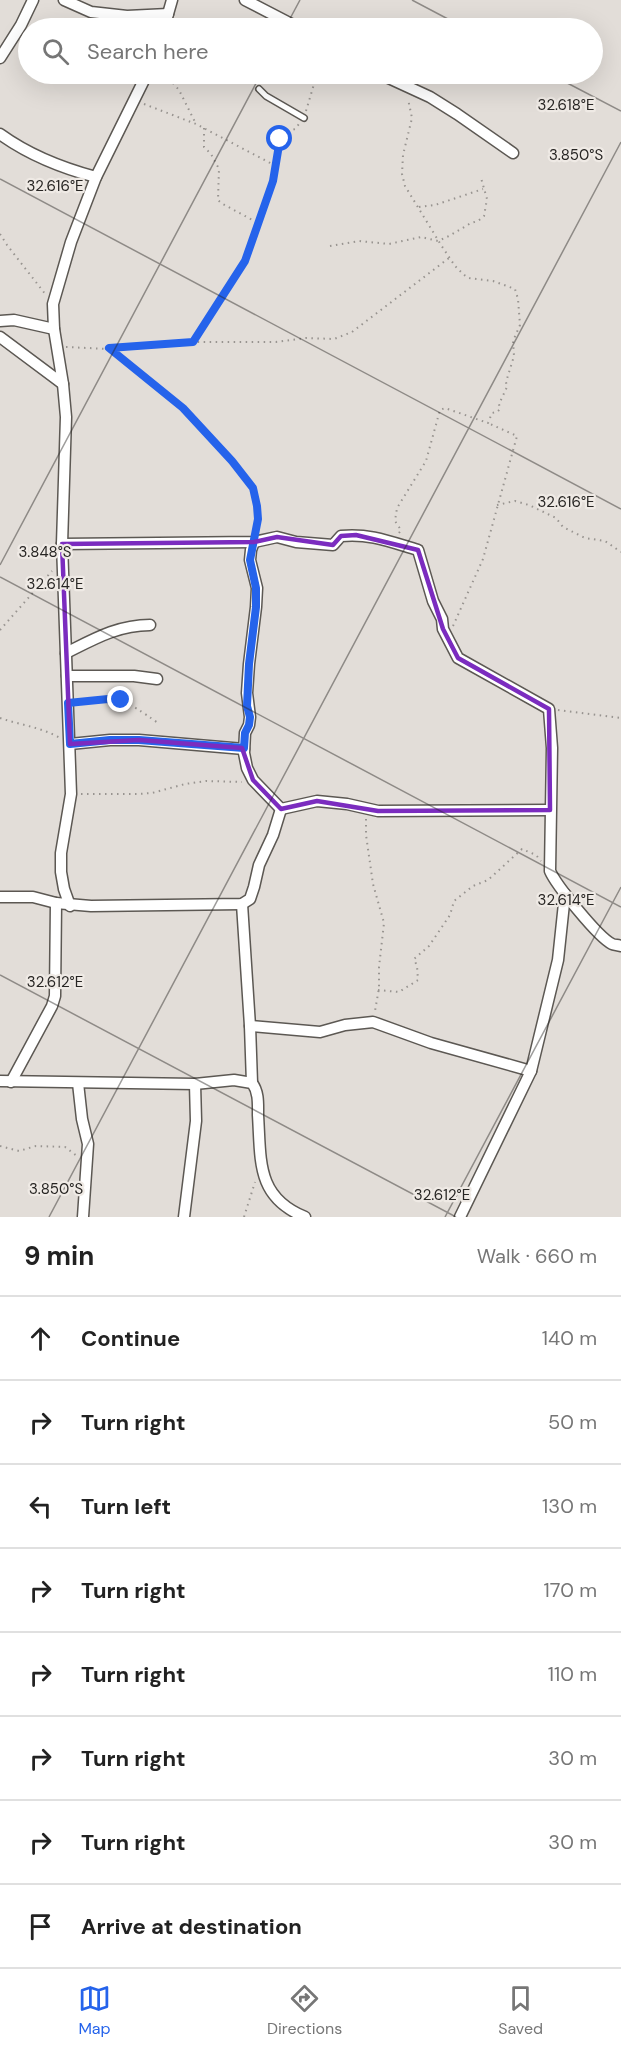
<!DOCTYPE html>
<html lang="en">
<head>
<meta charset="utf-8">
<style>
	:root { --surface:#fff; --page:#f2f2f2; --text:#222; --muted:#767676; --line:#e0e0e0; --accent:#2563eb }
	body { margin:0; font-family:"DM Sans",sans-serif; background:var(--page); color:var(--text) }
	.stop { position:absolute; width:18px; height:18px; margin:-14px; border:4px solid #2563eb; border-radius:50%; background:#fff }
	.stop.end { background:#2563eb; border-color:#fff; box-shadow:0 2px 6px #0008 }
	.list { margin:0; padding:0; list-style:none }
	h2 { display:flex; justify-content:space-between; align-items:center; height:78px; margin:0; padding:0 24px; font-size:26px }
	h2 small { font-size:20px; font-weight:400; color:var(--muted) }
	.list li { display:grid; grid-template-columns:39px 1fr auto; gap:18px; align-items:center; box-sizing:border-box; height:84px; padding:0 24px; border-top:2px solid var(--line) }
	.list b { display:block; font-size:22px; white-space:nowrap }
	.list em { font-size:20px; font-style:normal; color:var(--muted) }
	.icon { flex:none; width:33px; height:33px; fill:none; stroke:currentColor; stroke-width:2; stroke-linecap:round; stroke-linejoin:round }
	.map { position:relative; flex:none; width:621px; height:1217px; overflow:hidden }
	.search { position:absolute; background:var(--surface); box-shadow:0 6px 24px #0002; left:18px; right:18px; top:18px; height:66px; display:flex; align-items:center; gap:15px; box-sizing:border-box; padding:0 21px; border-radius:33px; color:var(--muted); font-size:22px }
	.sheet { height:750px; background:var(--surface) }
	nav { display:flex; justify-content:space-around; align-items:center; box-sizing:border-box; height:84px; border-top:2px solid var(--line); background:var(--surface); font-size:16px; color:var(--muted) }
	nav a { display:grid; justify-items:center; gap:3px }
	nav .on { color:var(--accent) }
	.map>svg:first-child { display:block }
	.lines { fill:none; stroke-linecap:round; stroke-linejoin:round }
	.service-casing { stroke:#5c5853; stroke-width:8 }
	.minor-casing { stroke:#5c5853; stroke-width:13 }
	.path { stroke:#989490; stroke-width:2; stroke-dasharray:1.5 4.5; stroke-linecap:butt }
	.service { stroke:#fff; stroke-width:5 }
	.minor { stroke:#fff; stroke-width:10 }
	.route { stroke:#2563eb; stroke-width:8 }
	.marked { fill:none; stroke:#7b2cbf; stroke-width:4.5; stroke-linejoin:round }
	.ticks { fill:none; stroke:#272523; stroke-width:1.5; stroke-opacity:0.45 }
	.ticks-label { font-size:15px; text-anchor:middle; fill:#272523; stroke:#efeae5; stroke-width:4.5; stroke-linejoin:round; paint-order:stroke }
</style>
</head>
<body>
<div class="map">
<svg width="621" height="1217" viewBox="0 0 621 1217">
	<rect width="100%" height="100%" fill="#e2ddd8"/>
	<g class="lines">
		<defs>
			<polyline id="service" points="259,89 266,96 304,118"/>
			<g id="minor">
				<polyline points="64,0 91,12 127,16 168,14"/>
				<polyline points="245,0 299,28"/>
				<polyline points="164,28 172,0"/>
				<polyline points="0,58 21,25 33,0"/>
				<polyline points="380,74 430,97 457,114 513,153"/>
				<path d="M 0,134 C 29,155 62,168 96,177"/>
				<polyline points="0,321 14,320 54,329"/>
				<polyline points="0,337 63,384"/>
				<polyline points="254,542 251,550 250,560 257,588 256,607 249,664 247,693 250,717 249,725 245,733 244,753 247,768 253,780 281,809"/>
				<path d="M 62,544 L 254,542 L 277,537 L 296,542 L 333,545 L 341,536 C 370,533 391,542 418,550 L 433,601 L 442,619 L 443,629 L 458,658 L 549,709 L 552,748 L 550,871 C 556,885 598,937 612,944 C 614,945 618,945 621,946"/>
				<path d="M 66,653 C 94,639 118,625 150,625"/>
				<polyline points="67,676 134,676 157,679"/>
				<polyline points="70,744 110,740 139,740 244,749"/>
				<polyline points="281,809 317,801 347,804 378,811 550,810"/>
				<polyline points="0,897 33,897 56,903 91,906 242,904 250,899 254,887 259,865 273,835 281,809"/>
				<polyline points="242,904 250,1026 252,1083"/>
				<polyline points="70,906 64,889 61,872 61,853 71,794 62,544 66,417 63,384 54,329 53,304 71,242 96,177 147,74"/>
				<polyline points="250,1026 320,1032 345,1025 373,1022 431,1043 531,1071"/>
				<path d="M 0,1081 L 195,1084 L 234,1080 L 252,1083 C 259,1092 258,1104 258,1115 C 261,1161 256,1197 305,1217"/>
				<polyline points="11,1082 52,1006 55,996 56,903"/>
				<polyline points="78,1083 82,1119 88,1144 83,1217"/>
				<polyline points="184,1217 196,1121 195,1084"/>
				<polyline points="460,1217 531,1071 558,960 565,894"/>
			</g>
		</defs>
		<use href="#service" class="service-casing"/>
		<use href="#minor" class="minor-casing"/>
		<g class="path">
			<polyline points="165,74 179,90 196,124"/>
			<polyline points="144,104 196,124 274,165"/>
			<polyline points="306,111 317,74"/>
			<polyline points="204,128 204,147 211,154 219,169 218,200 221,203 258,223"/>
			<polyline points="419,207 435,205 483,189"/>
			<polyline points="0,234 7,245 46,295"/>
			<polyline points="330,246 359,241 389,244 421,237 438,241 449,236 471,223 478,221 484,216 487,199 481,178"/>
			<polyline points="193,341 245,261 273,181 280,139 284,133 295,129 299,124"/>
			<polyline points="66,347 109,349 193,342 276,342 306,338 334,339 352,332 449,258"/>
			<path d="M 109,349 L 183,408 L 249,481 C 258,497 259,514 256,532"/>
			<polyline points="497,505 515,501 529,505 556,518 563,527 585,538 605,541 621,552"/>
			<polyline points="399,533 401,530 395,521 397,508 426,461 440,410 445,408 488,423 492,413 497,412 500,409 499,404 507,387 506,382 514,356 513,341 520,325 518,299 515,289 493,281 468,278 463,274 455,266 441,245 405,186 402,174 403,155 412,118 408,99"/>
			<polyline points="453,626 483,559 517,436 488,423"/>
			<polyline points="0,630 52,571"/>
			<path d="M 77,702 C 119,696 124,699 158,723"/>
			<polyline points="558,710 621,718"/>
			<path d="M 0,718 C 20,725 41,727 60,738"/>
			<polyline points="81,794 138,794 152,793 185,784 206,781 242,782"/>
			<polyline points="366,819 366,835 373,884 384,923 379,967 379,988 375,1011"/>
			<polyline points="378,990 399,992 418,980 417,966 414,959 429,946 450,915 454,901 473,886 488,880 522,849 536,855 541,861"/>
			<polyline points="0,1146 19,1151 36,1146 65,1147 77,1156"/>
			<polyline points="244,1217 255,1182"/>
		</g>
		<use href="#service" class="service"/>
		<use href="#minor" class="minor"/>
	</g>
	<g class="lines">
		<polyline class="route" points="121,700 108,699 68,703 70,744 110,740 139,740 244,748 245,733 249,725 250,717 247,706 249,664 256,607 256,588 250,560 258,519 257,506 253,488 232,461 183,408 109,348 193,342 245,261 273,181 280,139"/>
	</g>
	<path class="marked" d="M 356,535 L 418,550 L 443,629 L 458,658 L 549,709 L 550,810 L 378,811 L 317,801 L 281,809 L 253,780 L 242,748 L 139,740 L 70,744 L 62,544 L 254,542 L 277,537 L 333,545 L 341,536 Z"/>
	<path class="ticks" d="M 412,0 L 465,28M 285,28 L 300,0M 550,74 L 621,111M 0,179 L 621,509M 0,565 L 261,74M 0,577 L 621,907M 0,975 L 456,1217M 49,1217 L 621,142M 445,1217 L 621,887"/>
	<g class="ticks-label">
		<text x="566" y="110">32.618°E</text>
		<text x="576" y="160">3.850°S</text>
		<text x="55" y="191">32.616°E</text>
		<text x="566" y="507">32.616°E</text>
		<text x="45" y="557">3.848°S</text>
		<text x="55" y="589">32.614°E</text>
		<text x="566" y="905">32.614°E</text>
		<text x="55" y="987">32.612°E</text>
		<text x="56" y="1194">3.850°S</text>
		<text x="442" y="1200">32.612°E</text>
	</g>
</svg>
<div class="stop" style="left:280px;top:139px"></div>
<div class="stop end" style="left:121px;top:700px"></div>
<div class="search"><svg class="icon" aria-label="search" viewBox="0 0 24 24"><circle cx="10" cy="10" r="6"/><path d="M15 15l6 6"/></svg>Search here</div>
</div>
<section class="sheet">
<h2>9 min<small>Walk · 660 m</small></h2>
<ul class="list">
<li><svg class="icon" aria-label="ahead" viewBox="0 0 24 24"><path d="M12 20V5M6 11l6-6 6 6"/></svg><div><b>Continue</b></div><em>140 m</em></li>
<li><svg class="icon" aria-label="right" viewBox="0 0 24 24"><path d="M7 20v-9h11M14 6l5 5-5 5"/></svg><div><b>Turn right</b></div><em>50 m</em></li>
<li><svg class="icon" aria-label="left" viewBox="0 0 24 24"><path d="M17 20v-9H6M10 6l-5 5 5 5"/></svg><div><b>Turn left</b></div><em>130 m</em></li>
<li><svg class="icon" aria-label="right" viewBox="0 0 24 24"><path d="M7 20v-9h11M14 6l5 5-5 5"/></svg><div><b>Turn right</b></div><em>170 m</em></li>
<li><svg class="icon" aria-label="right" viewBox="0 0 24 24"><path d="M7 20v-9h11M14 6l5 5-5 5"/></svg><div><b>Turn right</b></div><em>110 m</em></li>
<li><svg class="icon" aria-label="right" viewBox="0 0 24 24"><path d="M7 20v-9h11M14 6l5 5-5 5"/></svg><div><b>Turn right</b></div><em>30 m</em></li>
<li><svg class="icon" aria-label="right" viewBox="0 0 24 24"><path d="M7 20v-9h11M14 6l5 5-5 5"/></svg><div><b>Turn right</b></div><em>30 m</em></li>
<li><svg class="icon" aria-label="arrive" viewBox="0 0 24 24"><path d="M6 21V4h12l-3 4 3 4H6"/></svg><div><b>Arrive at destination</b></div></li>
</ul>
</section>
<nav>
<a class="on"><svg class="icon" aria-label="map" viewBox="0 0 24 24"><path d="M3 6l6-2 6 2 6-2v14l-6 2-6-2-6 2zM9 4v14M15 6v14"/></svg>Map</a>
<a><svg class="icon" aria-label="directions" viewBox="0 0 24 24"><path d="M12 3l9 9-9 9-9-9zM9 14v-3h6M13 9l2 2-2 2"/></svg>Directions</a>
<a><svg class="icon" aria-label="saved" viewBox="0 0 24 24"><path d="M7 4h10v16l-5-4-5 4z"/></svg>Saved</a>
</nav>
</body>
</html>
